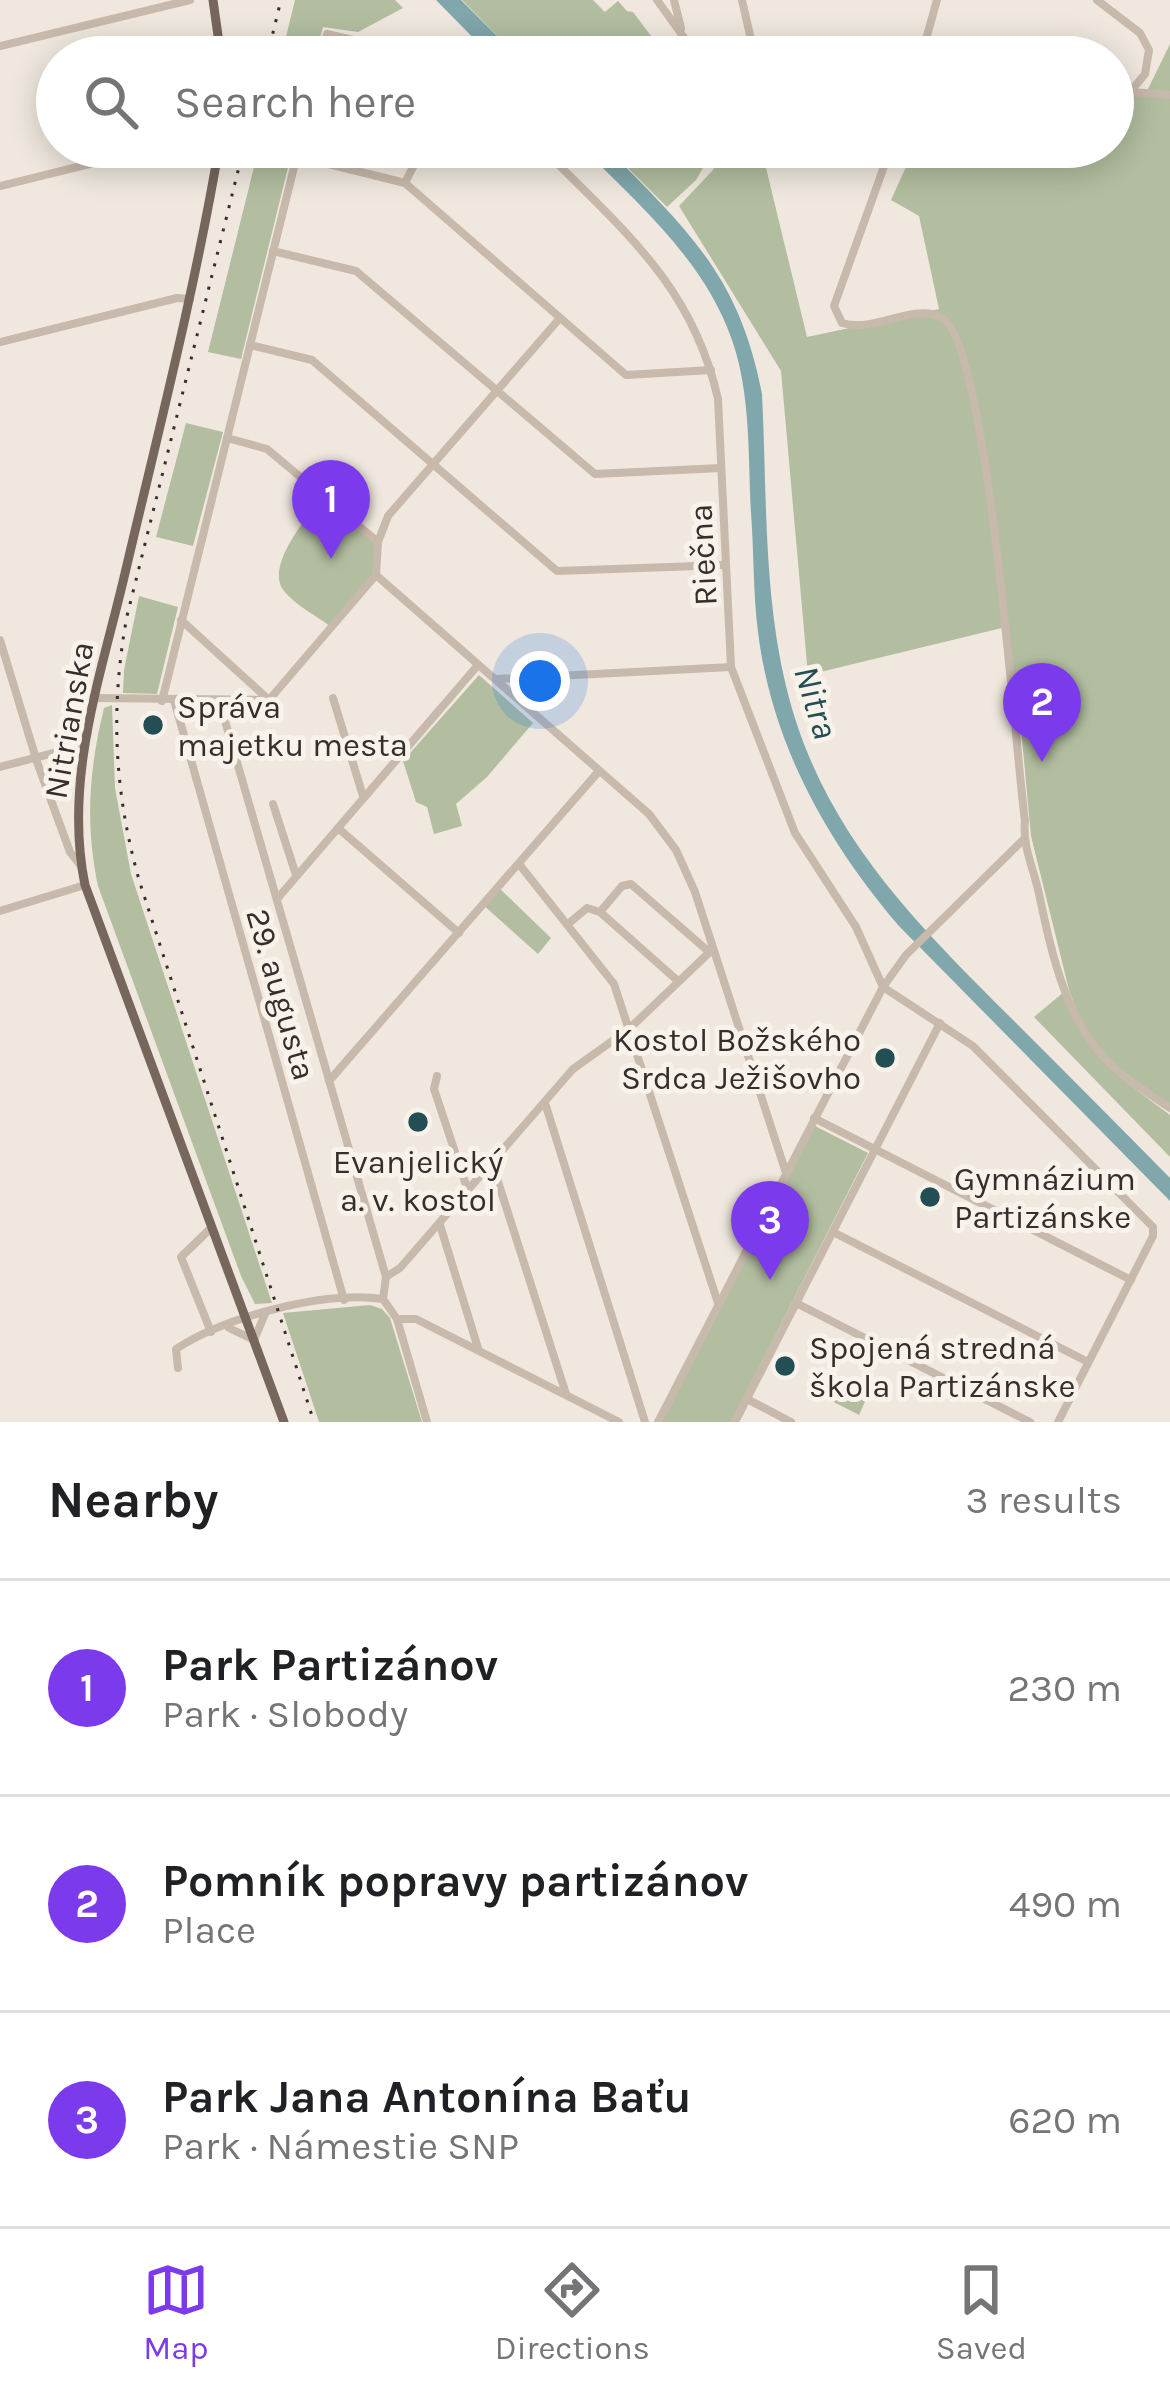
<!DOCTYPE html>
<html lang="en">
<head>
<meta charset="utf-8">
<style>
	:root { --surface:#fff; --page:#f2f2f2; --text:#202124; --muted:#757577; --line:#e0e0e0; --accent:#7c3aed }
	body { margin:0; font-family:Karla,sans-serif; background:var(--page); color:var(--text) }
	.you { position:absolute; left:540px; top:681px; width:42px; height:42px; margin:-30px; border:9px solid #fff; border-radius:50%; background:#1a73e8; box-shadow:0 0 0 18px #1a73e833 }
	.badge { display:grid; place-items:center; width:78px; height:78px; border-radius:50%; background:var(--accent); color:#fff; font-size:39px; font-weight:700 }
	.pin { position:absolute; translate:-50% -99px; filter:drop-shadow(0 3px 6px #0008) }
	.pin::after { content:''; position:absolute; top:63px; width:42px; height:36px; background:inherit; clip-path:polygon(0 0,100% 0,50% 100%) }
	.list { margin:0; padding:0; list-style:none }
	h2 { display:flex; justify-content:space-between; align-items:center; height:156px; margin:0; padding:0 48px; font-size:51px }
	h2 small { font-size:39px; font-weight:400; color:var(--muted) }
	.list li { display:grid; grid-template-columns:78px 1fr auto; gap:36px; align-items:center; box-sizing:border-box; height:216px; padding:0 48px; border-top:3px solid var(--line) }
	.list b { display:block; font-size:45px; white-space:nowrap }
	.list p { margin:0; font-size:39px; white-space:nowrap; color:var(--muted) }
	.list em { font-size:39px; font-style:normal; color:var(--muted) }
	.icon { flex:none; width:66px; height:66px; fill:none; stroke:currentColor; stroke-width:2; stroke-linecap:round; stroke-linejoin:round }
	.map { position:relative; flex:none; width:1170px; height:1422px; overflow:hidden }
	.search { position:absolute; background:var(--surface); box-shadow:0 6px 30px #0003; left:36px; right:36px; top:36px; height:132px; display:flex; align-items:center; gap:30px; box-sizing:border-box; padding:0 42px; border-radius:66px; color:var(--muted); font-size:45px }
	.sheet { height:804px; background:var(--surface) }
	nav { display:flex; justify-content:space-around; align-items:center; box-sizing:border-box; height:168px; border-top:3px solid var(--line); background:var(--surface); font-size:33px; color:var(--muted) }
	nav a { display:grid; justify-items:center; gap:6px }
	nav .on { color:var(--accent) }
	.map>svg:first-child { display:block }
	.green { fill:#b2be9f }
	.water { fill:#80a7ab }
	.lines { fill:none; stroke-linecap:round; stroke-linejoin:round }
	.minor { stroke:#c7b9ab; stroke-width:8 }
	.major { stroke:#76665c; stroke-width:9 }
	.rail { stroke:#362e2a; stroke-width:3; stroke-dasharray:3 9; stroke-linecap:butt }
	.poi-dot { fill:#234e53; stroke:#f8f2ea; stroke-width:4.5 }
	.labels { text-anchor:middle; stroke-width:10; stroke-linejoin:round; paint-order:stroke }
	.street-label { font-size:33px; fill:#362e2a; stroke:#f8f2ea }
	.poi-label { font-size:33px; fill:#362e2a; stroke:#f8f2ea; text-anchor:start }
	.water-label { font-size:36px; font-style:italic; fill:#234e53; stroke:#f8f2ea }
</style>
</head>
<body>
<div class="map">
<svg width="1170" height="1422" viewBox="0 0 1170 1422">
	<rect width="100%" height="100%" fill="#f0e8de"/>
	<g class="green">
		<polygon points="295,0 395,0 403,8 358,32 323,27 315,57 281,57"/>
		<polygon points="462,0 593,0 605,12 618,1 627,11 633,12 667,57 518,57"/>
		<polygon points="1170,44 1170,1104 1120,1070 1109,1058 1083,1027 1069,990 1031,836 1022,739 1006,627 808,675 781,371 679,206 713,170 724,147 761,147 807,337 939,309 919,216 891,200 915,147 1113,147 1113,97 1147,91"/>
		<polygon points="259,147 293,147 241,359 208,352"/>
		<polygon points="607,147 715,147 696,180 667,207"/>
		<polygon points="186,423 223,432 193,546 156,537"/>
		<path d="M 323,497 L 378,542 L 376,575 L 331,627 C 317,616 295,605 284,591 C 264,567 308,515 323,497 Z"/>
		<polygon points="139,596 178,607 157,694 123,693 124,670"/>
		<polygon points="479,675 533,723 487,777 456,804 462,826 434,834 427,807 416,802 403,761"/>
		<path d="M 112,705 L 115,788 L 131,874 L 272,1303 L 255,1304 L 241,1276 L 98,886 C 85,824 89,769 104,708 Z"/>
		<polygon points="496,885 551,938 538,954 481,903"/>
		<path d="M 1065,991 C 1085,1056 1118,1076 1170,1115 L 1170,1157 L 1034,1017 Z"/>
		<polygon points="815,1126 868,1153 731,1422 662,1422"/>
		<polygon points="370,1305 382,1309 390,1318 422,1422 319,1422 283,1313"/>
		<polygon points="831,1374 869,1393 859,1415 820,1395"/>
	</g>
	<g class="water">
		<polygon points="436,0 461,0 518,57 492,57"/>
		<path d="M 582,147 L 606,147 C 687,230 739,274 762,394 C 767,490 763,591 786,686 C 821,831 914,921 1015,1022 C 1067,1074 1119,1126 1170,1178 L 1170,1201 L 898,925 C 826,840 772,744 758,632 C 753,593 754,552 751,513 C 748,457 751,394 732,340 C 704,260 640,206 582,147 Z"/>
	</g>
	<g class="lines">
		<g class="minor">
			<polyline points="657,0 698,57"/>
			<polyline points="674,0 681,28"/>
			<polyline points="742,0 755,57"/>
			<polyline points="1097,0 1140,33 1149,50 1145,74 1130,92 1113,91"/>
			<polyline points="0,46 190,0"/>
			<polyline points="321,57 327,34 427,57"/>
			<polyline points="921,57 937,0"/>
			<polyline points="1132,92 1170,95"/>
			<path d="M 541,147 C 620,228 692,283 718,399 L 731,667 L 795,833 L 856,927 L 883,987"/>
			<path d="M 891,147 L 834,306 L 842,323 C 876,333 912,303 941,317 C 988,339 1015,750 1025,821 C 1022,847 1034,869 1039,894 C 1052,955 1067,1028 1117,1070 C 1133,1084 1152,1096 1170,1108"/>
			<polyline points="296,156 405,183 626,375 711,370"/>
			<polyline points="405,183 423,147"/>
			<polyline points="0,186 158,147"/>
			<polyline points="273,251 356,271 595,474 721,468"/>
			<polyline points="0,342 177,298 190,299"/>
			<polyline points="250,345 312,360 557,571 726,565"/>
			<polyline points="227,438 267,449 378,542"/>
			<polyline points="376,575 649,814 676,850 695,892 786,1173"/>
			<polyline points="376,575 378,542 388,516 560,318"/>
			<polyline points="181,620 268,699"/>
			<polyline points="0,640 37,762 70,852 81,866"/>
			<polyline points="496,679 731,667"/>
			<polyline points="95,698 269,700 376,575"/>
			<polyline points="333,698 363,796"/>
			<polyline points="174,700 344,1300"/>
			<polyline points="219,700 386,1277 383,1299"/>
			<polyline points="162,701 299,147"/>
			<polyline points="0,767 84,745"/>
			<polyline points="273,804 296,875"/>
			<polyline points="338,828 459,933"/>
			<polyline points="519,864 614,984 718,1303"/>
			<polyline points="277,899 478,665"/>
			<polyline points="0,911 85,885"/>
			<polyline points="600,912 622,886 631,884 708,951"/>
			<polyline points="568,924 587,908 600,912 678,981"/>
			<polyline points="883,987 973,1046 1153,1227 1153,1236 1058,1422"/>
			<polyline points="437,1076 434,1089 468,1191"/>
			<polyline points="329,1081 599,771"/>
			<polyline points="545,1103 645,1422"/>
			<polyline points="814,1118 1131,1280"/>
			<polyline points="492,1163 566,1394"/>
			<polyline points="440,1225 478,1348"/>
			<polyline points="833,1232 1088,1362"/>
			<polyline points="386,1277 400,1268 573,1069 629,1029 713,949"/>
			<polyline points="383,1299 397,1319 427,1422"/>
			<polyline points="796,1303 1030,1422"/>
			<polyline points="397,1319 416,1319 619,1422"/>
			<polyline points="229,1328 254,1340 265,1314"/>
			<polyline points="211,1332 181,1257 211,1228"/>
			<path d="M 178,1368 L 176,1349 C 227,1316 324,1291 383,1299"/>
			<polyline points="747,1399 791,1422"/>
			<polyline points="658,1422 883,987 906,955 1023,840"/>
			<polyline points="735,1422 940,1023"/>
		</g>
		<g class="major">
			<polyline points="213,0 221,57"/>
			<path d="M 219,147 C 195,289 159,429 126,569 C 102,673 63,778 85,885 L 284,1422"/>
		</g>
		<g class="rail">
			<polyline points="267,57 281,0"/>
			<path d="M 244,147 L 127,616 C 110,707 114,794 140,883 L 314,1422"/>
		</g>
	</g>
	<g class="poi-dot">
		<circle cx="153" cy="725" r="12"/>
		<circle cx="885" cy="1058" r="12"/>
		<circle cx="418" cy="1122" r="12"/>
		<circle cx="930" cy="1197" r="12"/>
		<circle cx="785" cy="1366" r="12"/>
	</g>
	<g class="labels">
		<g class="street-label">
			<text transform="translate(702 555) rotate(-93)" y="12">Riečna</text>
			<text transform="translate(68 720) rotate(-80)" y="12">Nitrianska</text>
			<text transform="translate(282 994) rotate(74)" y="12">29. augusta</text>
		</g>
		<g class="poi-label">
			<text x="177" y="718">Správa<tspan x="177" dy="38">majetku mesta</tspan></text>
			<text x="861" y="1051" text-anchor="end">Kostol Božského<tspan x="861" dy="38">Srdca Ježišovho</tspan></text>
			<text x="418" y="1173" text-anchor="middle">Evanjelický<tspan x="418" dy="38">a. v. kostol</tspan></text>
			<text x="954" y="1190">Gymnázium<tspan x="954" dy="38">Partizánske</tspan></text>
			<text x="809" y="1359">Spojená stredná<tspan x="809" dy="38">škola Partizánske</tspan></text>
		</g>
		<g class="water-label">
			<text transform="translate(817 702) rotate(73)" y="13">Nitra</text>
		</g>
	</g>
</svg>
<div class="you"></div>
<div class="pin badge" style="left:331px;top:559px">1</div>
<div class="pin badge" style="left:1042px;top:762px">2</div>
<div class="pin badge" style="left:770px;top:1280px">3</div>
<div class="search"><svg class="icon" aria-label="search" viewBox="0 0 24 24"><circle cx="10" cy="10" r="6"/><path d="M15 15l6 6"/></svg>Search here</div>
</div>
<section class="sheet">
<h2>Nearby<small>3 results</small></h2>
<ul class="list">
<li><span class="badge">1</span><div><b>Park Partizánov</b><p>Park · Slobody</p></div><em>230 m</em></li>
<li><span class="badge">2</span><div><b>Pomník popravy partizánov</b><p>Place</p></div><em>490 m</em></li>
<li><span class="badge">3</span><div><b>Park Jana Antonína Baťu</b><p>Park · Námestie SNP</p></div><em>620 m</em></li>
</ul>
</section>
<nav>
<a class="on"><svg class="icon" aria-label="map" viewBox="0 0 24 24"><path d="M3 6l6-2 6 2 6-2v14l-6 2-6-2-6 2zM9 4v14M15 6v14"/></svg>Map</a>
<a><svg class="icon" aria-label="directions" viewBox="0 0 24 24"><path d="M12 3l9 9-9 9-9-9zM9 14v-3h6M13 9l2 2-2 2"/></svg>Directions</a>
<a><svg class="icon" aria-label="saved" viewBox="0 0 24 24"><path d="M7 4h10v16l-5-4-5 4z"/></svg>Saved</a>
</nav>
</body>
</html>
